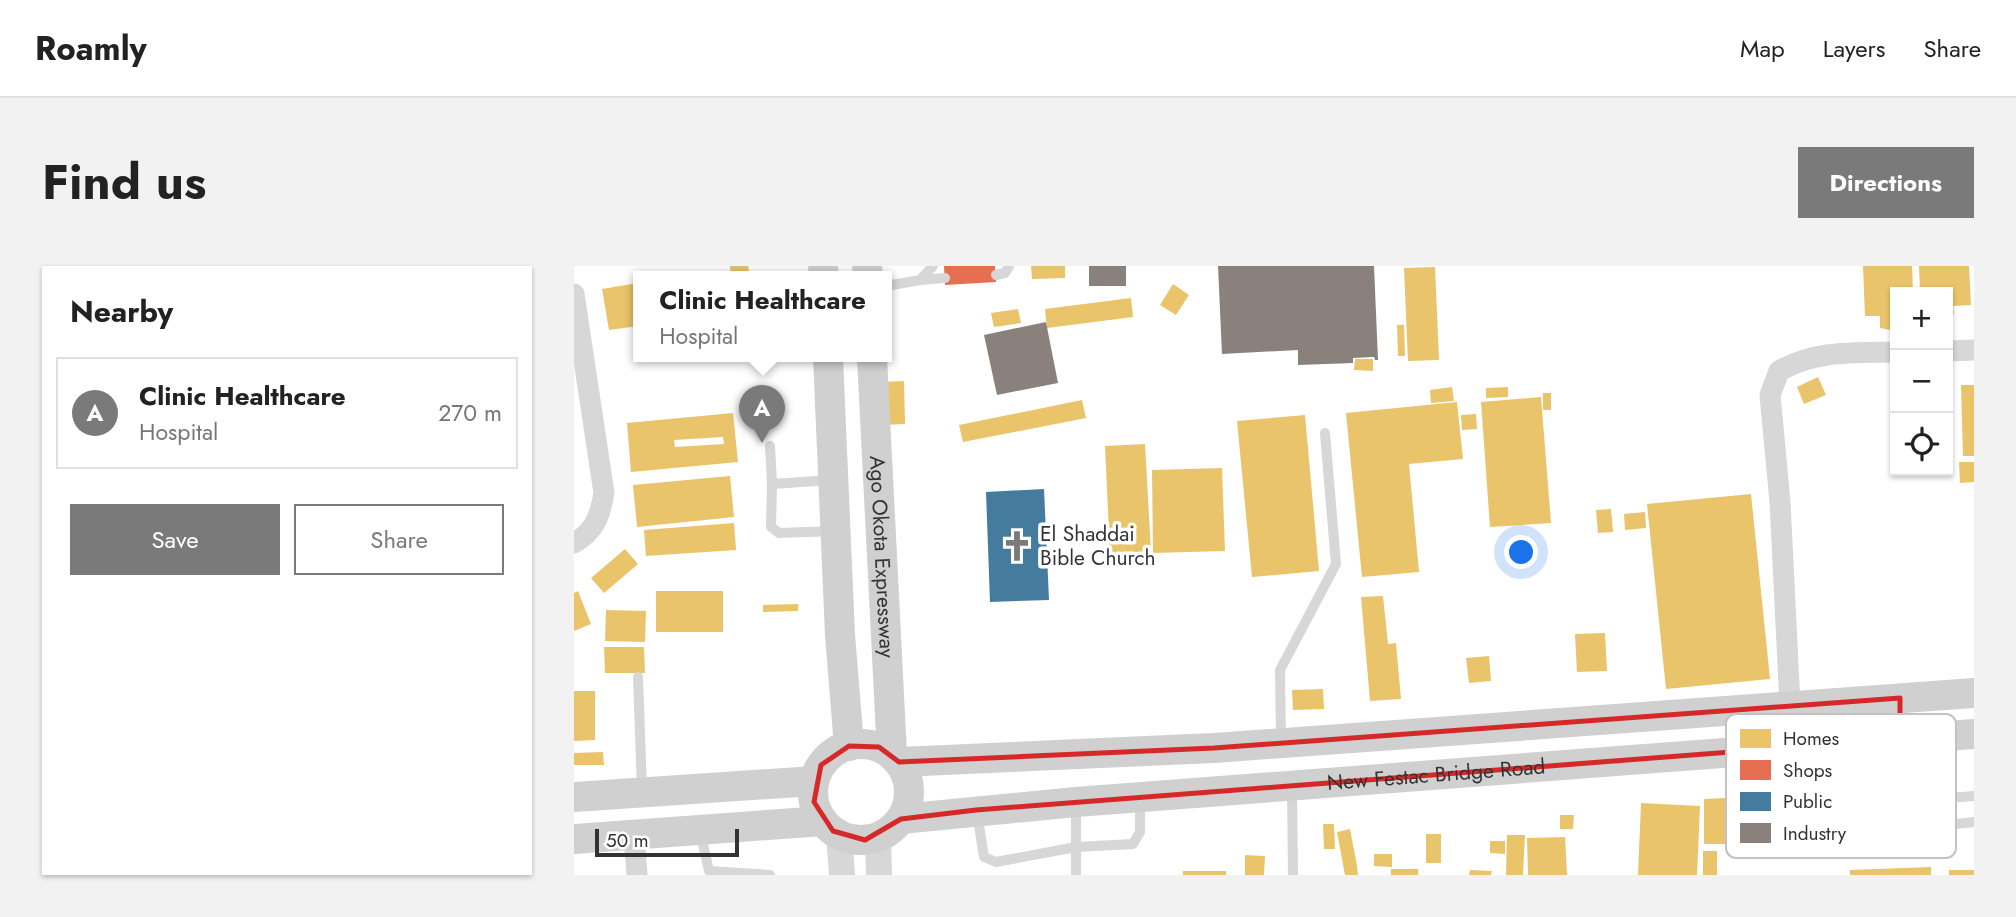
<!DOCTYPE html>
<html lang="en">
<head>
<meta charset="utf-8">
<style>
	:root { --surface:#fff; --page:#f2f2f2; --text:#222; --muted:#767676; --line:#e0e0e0; --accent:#7a7a7a }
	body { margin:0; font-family:Jost,sans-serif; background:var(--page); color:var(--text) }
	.controls { position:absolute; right:21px; top:21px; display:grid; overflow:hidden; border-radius:0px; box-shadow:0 2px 5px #0004 }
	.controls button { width:63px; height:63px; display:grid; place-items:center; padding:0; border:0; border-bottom:2px solid var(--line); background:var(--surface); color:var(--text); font:35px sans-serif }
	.scale { position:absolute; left:21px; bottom:18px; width:144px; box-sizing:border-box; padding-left:7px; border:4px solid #333; border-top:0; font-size:19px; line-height:24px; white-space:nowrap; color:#333; -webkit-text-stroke:5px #fff; paint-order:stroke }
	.you { position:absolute; left:948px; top:287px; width:24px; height:24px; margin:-18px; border:5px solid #fff; border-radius:50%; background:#1a73e8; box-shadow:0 0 0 10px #1a73e833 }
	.badge { display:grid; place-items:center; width:46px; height:46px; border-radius:50%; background:var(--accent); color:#fff; font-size:23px; font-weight:700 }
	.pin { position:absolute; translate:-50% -58px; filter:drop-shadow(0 2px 4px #0008) }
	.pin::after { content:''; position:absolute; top:37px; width:24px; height:21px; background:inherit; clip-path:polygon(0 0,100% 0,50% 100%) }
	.popup { position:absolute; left:59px; top:5px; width:259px; height:91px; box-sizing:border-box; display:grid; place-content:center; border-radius:0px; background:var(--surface); filter:drop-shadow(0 2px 5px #0005); font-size:23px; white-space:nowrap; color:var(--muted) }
	.popup b { font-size:26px; color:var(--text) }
	.popup::after { content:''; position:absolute; left:50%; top:100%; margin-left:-14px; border:14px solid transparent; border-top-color:var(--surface) }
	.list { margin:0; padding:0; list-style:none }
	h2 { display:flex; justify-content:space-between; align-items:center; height:91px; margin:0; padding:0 28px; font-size:30px }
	h2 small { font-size:23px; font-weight:400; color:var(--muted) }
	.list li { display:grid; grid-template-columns:46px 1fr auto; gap:21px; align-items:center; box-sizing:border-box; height:112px; margin:0 14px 14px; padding:0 14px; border:2px solid var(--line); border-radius:0px }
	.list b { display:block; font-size:26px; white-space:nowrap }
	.list p { margin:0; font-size:23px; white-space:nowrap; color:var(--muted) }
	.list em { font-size:23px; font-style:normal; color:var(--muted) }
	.actions { display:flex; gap:14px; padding:21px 28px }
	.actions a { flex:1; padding:16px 0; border:2px solid var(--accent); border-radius:0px; text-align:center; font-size:24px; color:var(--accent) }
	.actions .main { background:var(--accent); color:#fff }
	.icon { flex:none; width:38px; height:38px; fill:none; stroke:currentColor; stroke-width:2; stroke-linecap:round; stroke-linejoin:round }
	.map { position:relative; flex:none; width:1400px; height:609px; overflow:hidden; border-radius:0px }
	header { display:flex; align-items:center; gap:42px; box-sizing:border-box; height:98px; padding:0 35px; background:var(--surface); border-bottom:2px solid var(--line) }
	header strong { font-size:33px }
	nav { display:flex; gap:38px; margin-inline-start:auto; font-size:24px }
	.intro { display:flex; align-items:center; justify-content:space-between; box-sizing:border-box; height:168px; padding:0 42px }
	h1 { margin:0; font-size:49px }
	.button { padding:18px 32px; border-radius:0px; background:var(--accent); color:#fff; font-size:24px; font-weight:700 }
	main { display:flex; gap:42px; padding:0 42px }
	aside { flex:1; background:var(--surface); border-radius:0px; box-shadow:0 2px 5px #0004 }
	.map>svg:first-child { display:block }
	.homes { fill:#e9c46a; fill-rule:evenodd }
	.shops { fill:#e76f51 }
	.public { fill:#457b9d }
	.industry { fill:#8a817c }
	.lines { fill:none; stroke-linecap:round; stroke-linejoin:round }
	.service { stroke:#d7d7d7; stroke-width:10 }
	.minor { stroke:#d7d7d7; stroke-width:21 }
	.tertiary { stroke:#d7d7d7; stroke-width:26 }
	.secondary { stroke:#d0d0d0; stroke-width:30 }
	.marked { fill:none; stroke:#d62828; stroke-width:5; stroke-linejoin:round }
	.labels { text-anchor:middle; stroke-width:7; stroke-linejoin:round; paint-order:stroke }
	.poi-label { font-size:21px; fill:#333; stroke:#fff; text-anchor:start }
	.street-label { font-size:21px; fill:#333; stroke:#fff }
	.key { fill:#fff; stroke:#c2c2c2; stroke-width:2 }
	.key-label { font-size:19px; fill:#333 }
</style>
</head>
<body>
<header>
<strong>Roamly</strong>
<nav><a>Map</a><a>Layers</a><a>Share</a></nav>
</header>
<div class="intro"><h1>Find us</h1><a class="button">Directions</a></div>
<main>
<aside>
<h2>Nearby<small></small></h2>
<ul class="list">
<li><span class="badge">A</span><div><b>Clinic Healthcare</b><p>Hospital</p></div><em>270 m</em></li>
</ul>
<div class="actions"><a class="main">Save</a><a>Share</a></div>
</aside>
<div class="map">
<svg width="1400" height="609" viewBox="0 0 1400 609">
	<rect width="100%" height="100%" fill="#fff"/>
	<g class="homes">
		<polygon points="156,0 174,0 176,11 157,11"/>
		<polygon points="457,0 491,0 491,12 458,13"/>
		<polygon points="1289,0 1338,0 1339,26 1321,26 1321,65 1306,62 1306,50 1291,50"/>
		<polygon points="1345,0 1395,0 1397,39 1379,40 1380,48 1374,48 1374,26 1346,26"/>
		<polygon points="861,1 865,94 834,95 830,2"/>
		<polygon points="64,17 64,60 35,64 28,23"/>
		<polygon points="599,18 615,29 602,49 586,39"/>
		<polygon points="557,32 559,51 473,62 471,43"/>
		<polygon points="444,43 447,57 420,61 417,47"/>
		<polygon points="823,59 830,59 831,90 824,90"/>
		<polygon points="781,93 799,93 799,105 780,104"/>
		<polygon points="1244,111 1252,129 1230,138 1223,121"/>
		<polygon points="330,115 331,158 309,159 308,116"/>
		<polygon points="1387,119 1400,119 1400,190 1389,190"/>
		<polygon points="878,121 880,135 857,137 856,124"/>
		<polygon points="934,121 934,131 912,132 912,122"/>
		<rect x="969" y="127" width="8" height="17"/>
		<polygon points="967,131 977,257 916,261 907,136"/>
		<polygon points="508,134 512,152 389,176 385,159"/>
		<polygon points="883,136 889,193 835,198 845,306 788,311 772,147"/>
		<path d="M 159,147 L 164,196 L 57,206 L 53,157 ZM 149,171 L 150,178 L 101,181 L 100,174 Z"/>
		<polygon points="902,148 903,163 888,164 887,149"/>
		<polygon points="731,149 745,305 678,311 663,155"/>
		<polygon points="571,178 577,286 536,288 531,180"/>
		<polygon points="1385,196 1400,196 1400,216 1386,217"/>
		<polygon points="648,202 651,285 579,287 578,204"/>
		<polygon points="156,210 160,251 63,261 59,219"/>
		<polygon points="1177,228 1196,413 1092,423 1073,238"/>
		<polygon points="1037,243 1039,266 1024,267 1022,244"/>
		<polygon points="1071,246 1072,262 1051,264 1050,248"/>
		<polygon points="160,257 162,284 72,290 70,264"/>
		<polygon points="51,283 64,298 30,327 17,312"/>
		<polygon points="4,325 17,358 0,365 0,327"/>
		<rect x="82" y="325" width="67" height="41"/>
		<polygon points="809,330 814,378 822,377 827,433 796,435 787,331"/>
		<polygon points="224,338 224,345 189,346 189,339"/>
		<polygon points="32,344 72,345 71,376 31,375"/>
		<polygon points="1031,367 1033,405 1003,406 1001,368"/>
		<polygon points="30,381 70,381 71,407 31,407"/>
		<polygon points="915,390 917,415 895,417 892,392"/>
		<polygon points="749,423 750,443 719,444 718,424"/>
		<polygon points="0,425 21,425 21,474 0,475"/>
		<polygon points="29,486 30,499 0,499 0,487"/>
		<polygon points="1151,532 1152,578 1130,578 1130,533"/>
		<polygon points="1067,537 1126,540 1123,609 1064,609"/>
		<polygon points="1185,544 1196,544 1195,573 1184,573"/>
		<polygon points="986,549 1000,549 999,563 986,563"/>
		<polygon points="749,558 760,558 761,583 750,583"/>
		<polygon points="776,563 783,600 784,609 771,609 763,566"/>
		<rect x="852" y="568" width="15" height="29"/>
		<polygon points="933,569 951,569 949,609 932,609"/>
		<polygon points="991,571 993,609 954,609 953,572"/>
		<polygon points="916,575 931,575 931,588 916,587"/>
		<rect x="1129" y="585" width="14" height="24"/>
		<polygon points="800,588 818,588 818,601 800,600"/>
		<polygon points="671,589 691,590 690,609 671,609"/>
		<polygon points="1357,601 1357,609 1276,609 1276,604"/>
		<rect x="817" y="603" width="27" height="6"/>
		<polygon points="896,604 918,605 917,609 895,609"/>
		<rect x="1375" y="604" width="25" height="5"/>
		<rect x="609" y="605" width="43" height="4"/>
	</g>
	<polygon class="shops" points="370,0 421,0 422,16 371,19"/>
	<polygon class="public" points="470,223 475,334 416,336 412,226"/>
	<g class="industry">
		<rect x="515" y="0" width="37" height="20"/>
		<polygon points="644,0 800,0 804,94 801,94 800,91 779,92 779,97 724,99 724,84 648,88"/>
		<polygon points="472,56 484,117 423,129 410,69"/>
	</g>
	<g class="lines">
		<g class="service">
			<polyline points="422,9 431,7 435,0"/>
			<polyline points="346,14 371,12"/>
			<polyline points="312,20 346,14 359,0"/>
			<polyline points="196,180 198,218"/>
			<polyline points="257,214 198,218 197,261 205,267 261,265"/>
			<polyline points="64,411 68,524"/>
			<polyline points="707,475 706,404 762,298 751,167"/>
			<polyline points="718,523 719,609"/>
			<polyline points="1400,530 1327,536 1316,545 1323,561 1347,562 1400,556"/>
			<polyline points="502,538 502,609"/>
			<polyline points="403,547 410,591 422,596 502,581 559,578 566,566 566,534"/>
			<polyline points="126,565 135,605 196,609"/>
		</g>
		<g class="minor">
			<path d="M 0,28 L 30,227 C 26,250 21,265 0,277"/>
			<polyline points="1374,85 1400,84"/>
			<path d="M 1216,439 L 1206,236 L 1196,129 L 1205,105 C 1242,84 1280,87 1321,86"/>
			<polyline points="60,569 63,609"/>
		</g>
		<g class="tertiary">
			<polyline points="265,568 268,609"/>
			<polyline points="304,571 305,609"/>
		</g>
		<g class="secondary">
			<polyline points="249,0 250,11"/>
			<polyline points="293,0 294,11"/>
			<polyline points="254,91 266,369 275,480"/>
			<path id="s1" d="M 298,91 L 318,489"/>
			<circle cx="287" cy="526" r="48"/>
			<polyline points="325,496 640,482 1400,427"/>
			<polyline points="0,531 240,515"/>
			<path id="s2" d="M 327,553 L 502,536 L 1400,468"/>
			<polyline points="0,573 249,555"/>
		</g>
	</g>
	<path class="marked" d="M 1326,432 L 1326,473 L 402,544 L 327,553 L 291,574 L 259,565 L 240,536 L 247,499 L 275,480 L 305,481 L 325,496 L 640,482 Z"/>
	<defs>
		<symbol id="church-bare" viewBox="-9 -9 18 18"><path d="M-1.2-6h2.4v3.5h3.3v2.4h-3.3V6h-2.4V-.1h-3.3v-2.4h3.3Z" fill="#7a7a7a" stroke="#fff" stroke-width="2.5" paint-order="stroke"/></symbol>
	</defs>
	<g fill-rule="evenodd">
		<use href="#church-bare" x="421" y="258" width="44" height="44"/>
	</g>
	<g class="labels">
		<g class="poi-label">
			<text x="466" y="275">El Shaddai<tspan x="466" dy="24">Bible Church</tspan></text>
		</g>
		<g class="street-label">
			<text dy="7" stroke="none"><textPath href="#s1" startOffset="200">Ago Okota Expressway</textPath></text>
			<text dy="7" stroke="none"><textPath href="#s2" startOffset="537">New Festac Bridge Road</textPath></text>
		</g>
	</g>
	<rect x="1152" y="448" width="230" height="144" rx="10" class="key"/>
	<rect x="1166" y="463" width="31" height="19" fill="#e9c46a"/>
	<rect x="1166" y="494" width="31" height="20" fill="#e76f51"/>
	<rect x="1166" y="526" width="31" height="19" fill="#457b9d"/>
	<rect x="1166" y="557" width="31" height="20" fill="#8a817c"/>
	<g class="key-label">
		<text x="1209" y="479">Homes</text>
		<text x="1209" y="511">Shops</text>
		<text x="1209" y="542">Public</text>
		<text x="1209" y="574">Industry</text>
	</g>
</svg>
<div class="controls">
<button>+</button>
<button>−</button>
<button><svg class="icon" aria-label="locate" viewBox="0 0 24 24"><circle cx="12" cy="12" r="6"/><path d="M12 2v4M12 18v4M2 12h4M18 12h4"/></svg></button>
</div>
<div class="scale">50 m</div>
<div class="you"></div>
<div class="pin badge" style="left:188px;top:177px">A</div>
<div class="popup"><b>Clinic Healthcare</b>Hospital</div>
</div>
</main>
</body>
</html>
